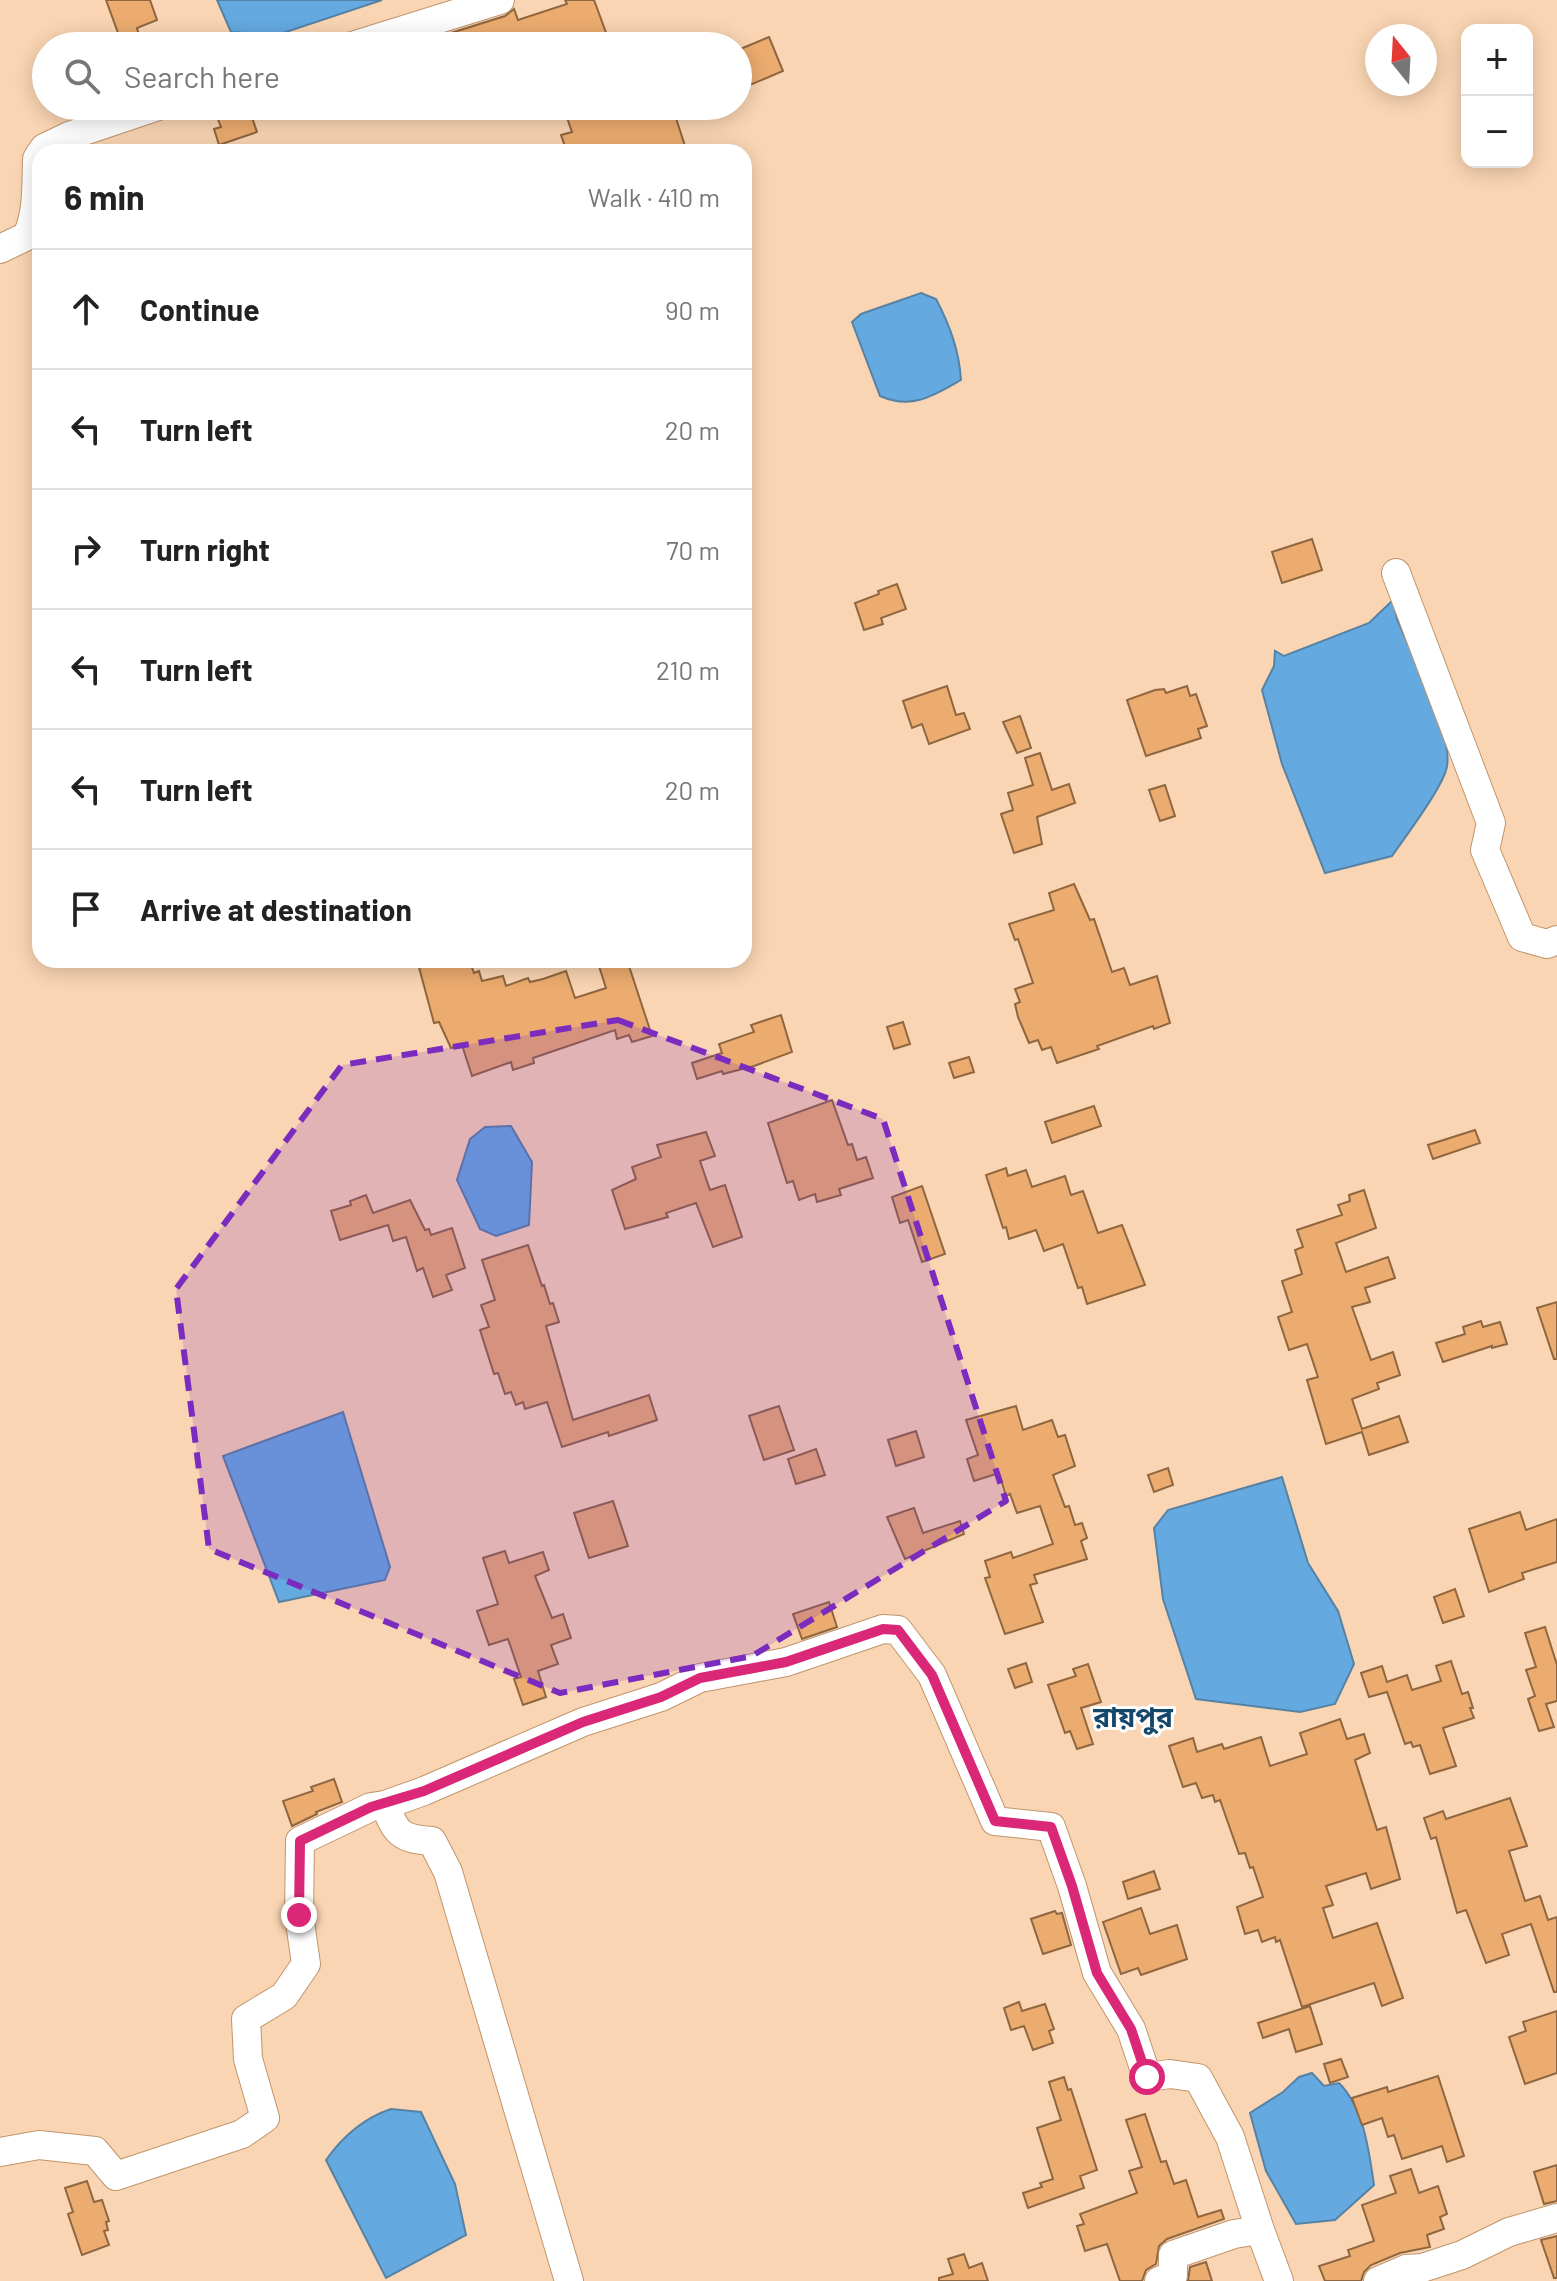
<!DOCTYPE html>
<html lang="en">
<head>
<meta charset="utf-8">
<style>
	:root { --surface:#fff; --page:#f6f6f6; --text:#222; --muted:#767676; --line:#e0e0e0 }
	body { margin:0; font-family:Barlow,"Noto Sans Bengali",sans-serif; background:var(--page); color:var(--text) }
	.controls { position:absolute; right:24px; top:24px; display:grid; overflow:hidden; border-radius:16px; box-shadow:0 4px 20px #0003 }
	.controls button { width:72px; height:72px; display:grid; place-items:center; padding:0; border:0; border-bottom:2px solid var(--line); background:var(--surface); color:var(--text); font:40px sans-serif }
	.compass { position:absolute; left:1365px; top:24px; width:72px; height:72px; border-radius:50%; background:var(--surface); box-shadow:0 4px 20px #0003; rotate:342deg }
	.stop { position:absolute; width:24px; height:24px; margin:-18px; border:6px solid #db2777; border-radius:50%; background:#fff }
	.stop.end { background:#db2777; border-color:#fff; box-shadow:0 2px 8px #0008 }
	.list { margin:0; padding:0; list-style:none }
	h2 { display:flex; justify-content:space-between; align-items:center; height:104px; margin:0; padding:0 32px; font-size:34px }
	h2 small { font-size:26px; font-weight:400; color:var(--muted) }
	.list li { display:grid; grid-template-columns:52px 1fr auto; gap:24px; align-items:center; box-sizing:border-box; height:120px; padding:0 32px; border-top:2px solid var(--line) }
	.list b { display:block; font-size:30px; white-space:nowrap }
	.list em { font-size:26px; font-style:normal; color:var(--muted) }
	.icon { flex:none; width:44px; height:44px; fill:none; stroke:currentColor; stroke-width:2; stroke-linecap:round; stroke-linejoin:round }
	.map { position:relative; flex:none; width:1557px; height:2281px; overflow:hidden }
	.search { position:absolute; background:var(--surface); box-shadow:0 4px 20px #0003; left:32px; top:32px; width:720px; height:88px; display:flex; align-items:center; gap:20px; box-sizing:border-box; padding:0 28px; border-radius:44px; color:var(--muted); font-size:30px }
	.panel { position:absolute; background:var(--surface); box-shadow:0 4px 20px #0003; left:32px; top:144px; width:720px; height:824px; border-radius:24px }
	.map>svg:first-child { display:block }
	.water { fill:#64aae1; stroke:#5682a4; stroke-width:2 }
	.building { fill:#ecac6f; stroke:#8f663f; stroke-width:2 }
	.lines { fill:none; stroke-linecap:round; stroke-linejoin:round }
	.minor-casing { stroke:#c0956c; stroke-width:30 }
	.minor { stroke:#fff; stroke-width:28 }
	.route { stroke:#db2777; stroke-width:10 }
	.marked { fill:#7b2cbf; fill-opacity:0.2; stroke:#7b2cbf; stroke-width:6; stroke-dasharray:16 10; stroke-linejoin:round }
	.labels { text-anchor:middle; stroke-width:6; stroke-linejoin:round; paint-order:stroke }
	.quarter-label { font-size:28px; font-weight:bold; fill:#15476b; stroke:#fdfdfd }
</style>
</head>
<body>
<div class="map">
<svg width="1557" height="2281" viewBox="0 0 1557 2281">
	<rect width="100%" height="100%" fill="#fad5b3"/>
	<g class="water">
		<polygon points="217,0 382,0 277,35 231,32"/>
		<path d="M 921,293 L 936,299 C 950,326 959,350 961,380 C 933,396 912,410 880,396 L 852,322 L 861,314 Z"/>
		<path d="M 1393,600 L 1397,619 C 1411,652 1453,733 1447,766 C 1444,786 1405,837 1392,856 L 1325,873 L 1282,764 L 1262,690 L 1274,666 L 1275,651 L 1284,656 L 1369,623 Z"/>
		<polygon points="511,1126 532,1162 529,1225 496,1236 480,1229 457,1180 470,1139 485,1127"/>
		<polygon points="343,1412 390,1567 385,1580 279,1602 223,1456"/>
		<polygon points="1282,1477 1308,1563 1338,1611 1354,1664 1335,1704 1300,1712 1196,1699 1163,1599 1154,1528 1168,1510"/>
		<path d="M 1312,2073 L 1324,2086 L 1339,2083 C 1364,2108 1369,2151 1374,2185 L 1335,2220 L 1296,2224 L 1266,2171 L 1250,2113 L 1283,2092 L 1299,2077 Z"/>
		<path d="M 391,2109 L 421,2112 L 455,2184 L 466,2235 L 386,2278 L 326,2160 C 343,2136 364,2118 391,2109 Z"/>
	</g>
	<g class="building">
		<polygon points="106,0 150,0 157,20 137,28 139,35 121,41"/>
		<polygon points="565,0 594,0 611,46 578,46 575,37 548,46 438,46 435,38 505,16 514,9 518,20 567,4"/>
		<polygon points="769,37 783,71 738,90 738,50"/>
		<polygon points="225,106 248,106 257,132 219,145 214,129 221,127 217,117 228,114"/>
		<polygon points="593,106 672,106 687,152 567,152 561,135 572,132 566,115"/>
		<polygon points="1312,539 1322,570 1282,583 1272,552"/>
		<polygon points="897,584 906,609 881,618 883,624 864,630 855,603 879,594 878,591"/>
		<polygon points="947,686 956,715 964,713 970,729 929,744 922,724 912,728 903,701"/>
		<polygon points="1187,686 1190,696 1196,694 1207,726 1198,729 1201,738 1146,756 1127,700 1155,690 1164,689 1166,693"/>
		<polygon points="1020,716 1031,748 1017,753 1003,722"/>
		<polygon points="1040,753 1052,790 1069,784 1075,803 1037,817 1042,844 1014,853 1001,814 1013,810 1008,793 1033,785 1025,758"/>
		<polygon points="1165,785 1175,816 1160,821 1149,790"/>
		<polygon points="1074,884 1090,920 1094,919 1112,972 1124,968 1130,985 1157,976 1170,1023 1154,1029 1153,1026 1097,1046 1099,1049 1057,1063 1051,1047 1042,1050 1038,1040 1029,1043 1018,1017 1015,1004 1020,1002 1015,989 1033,983 1018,939 1015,940 1009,924 1054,910 1049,893"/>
		<polygon points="417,960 463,960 465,966 471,965 474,973 479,971 482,981 503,976 506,986 528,978 530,982 543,979 566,971 575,998 606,988 597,960 627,960 652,1036 632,1042 629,1035 617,1039 615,1030 533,1058 534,1063 513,1070 511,1062 472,1076 462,1045 451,1048 439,1022 434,1023"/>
		<polygon points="781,1015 792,1052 754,1066 723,1074 722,1071 697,1079 692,1063 722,1053 719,1044 754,1032 751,1025"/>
		<polygon points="903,1022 910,1044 894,1049 887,1027"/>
		<polygon points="969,1057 974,1072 954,1078 949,1063"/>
		<polygon points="832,1100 848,1145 852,1144 857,1160 866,1157 873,1178 839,1189 841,1195 817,1202 815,1194 799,1200 793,1181 787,1183 768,1123"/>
		<polygon points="1094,1106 1101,1126 1052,1143 1045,1122"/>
		<polygon points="1475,1130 1480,1143 1433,1159 1428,1145"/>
		<polygon points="706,1132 715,1156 700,1161 710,1190 725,1185 742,1237 713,1247 696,1203 666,1213 668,1217 625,1229 612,1190 636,1179 632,1167 661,1157 657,1145"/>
		<polygon points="1006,1168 1008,1176 1026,1170 1032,1187 1065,1176 1071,1195 1083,1191 1098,1233 1122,1225 1145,1285 1087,1304 1082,1287 1078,1288 1063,1244 1044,1251 1036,1230 1009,1239 1006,1227 1003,1228 986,1175"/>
		<polygon points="922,1186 945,1254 922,1262 908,1220 900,1223 892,1197"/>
		<polygon points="1364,1190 1376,1228 1336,1243 1346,1272 1388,1257 1395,1278 1365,1288 1370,1302 1352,1307 1371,1360 1393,1352 1400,1375 1377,1383 1379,1389 1352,1399 1362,1429 1399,1416 1408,1442 1369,1455 1362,1432 1326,1444 1307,1380 1318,1377 1307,1344 1289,1350 1278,1317 1292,1312 1282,1281 1302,1274 1295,1250 1303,1247 1297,1230 1342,1215 1338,1205 1350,1201 1349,1195"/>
		<polygon points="366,1195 373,1213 410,1200 425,1230 429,1229 431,1235 452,1228 465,1268 446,1275 452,1290 433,1297 423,1268 417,1271 406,1237 393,1241 388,1225 340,1240 331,1211 351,1205 350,1201"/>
		<polygon points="528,1245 542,1286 544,1285 550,1304 553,1303 559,1322 546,1326 573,1420 649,1395 657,1420 609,1436 608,1432 562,1447 547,1402 525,1409 523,1402 516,1405 511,1392 505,1394 498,1373 494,1374 480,1330 489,1327 481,1305 495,1300 482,1260"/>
		<polygon points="1557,1302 1557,1359 1554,1359 1537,1308"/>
		<polygon points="1481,1321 1483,1327 1500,1322 1507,1344 1492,1348 1492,1346 1443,1362 1436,1343 1465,1334 1463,1327"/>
		<polygon points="779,1406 794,1450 764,1460 749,1416"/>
		<polygon points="1016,1406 1023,1430 1052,1420 1058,1437 1065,1435 1075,1466 1053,1475 1065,1507 1069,1506 1075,1525 1082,1523 1087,1538 1081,1541 1087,1559 1034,1575 1037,1583 1030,1585 1043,1622 1005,1634 985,1578 990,1577 985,1561 1011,1552 1013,1558 1053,1544 1040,1506 1017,1513 1010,1494 1006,1496 999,1473 974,1481 967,1459 978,1455 966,1420"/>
		<polygon points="916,1431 924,1457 896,1466 888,1440"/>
		<polygon points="816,1449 825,1475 796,1484 788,1459"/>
		<polygon points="1168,1468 1173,1485 1154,1492 1148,1475"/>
		<polygon points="613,1501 628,1546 589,1558 574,1513"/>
		<polygon points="914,1508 923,1533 960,1521 964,1534 905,1559 887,1517"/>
		<polygon points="1520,1512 1526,1530 1557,1519 1557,1562 1522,1573 1524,1579 1489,1592 1469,1529"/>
		<polygon points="505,1551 509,1563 543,1552 549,1570 535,1576 552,1618 563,1614 571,1638 551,1645 558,1664 538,1671 546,1697 523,1705 514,1679 521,1677 508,1639 489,1645 477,1611 498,1604 483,1558"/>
		<polygon points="1455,1589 1464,1616 1443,1623 1434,1597"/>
		<polygon points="829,1602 837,1627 802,1639 793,1614"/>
		<polygon points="1545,1627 1557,1665 1557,1701 1546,1704 1554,1727 1539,1731 1528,1699 1535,1696 1526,1670 1536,1667 1525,1633"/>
		<polygon points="1451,1661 1462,1694 1468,1692 1473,1708 1470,1708 1474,1718 1443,1728 1456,1766 1430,1774 1420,1745 1413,1747 1411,1742 1405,1744 1387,1692 1369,1697 1361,1673 1382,1666 1387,1682 1407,1675 1412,1690 1441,1681 1436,1666"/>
		<polygon points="1026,1663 1032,1682 1015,1688 1008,1669"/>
		<polygon points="1088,1664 1101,1702 1081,1708 1093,1744 1077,1749 1070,1731 1065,1733 1048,1685 1076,1676 1073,1669"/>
		<polygon points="1340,1719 1347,1739 1364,1734 1370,1753 1355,1760 1377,1830 1386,1827 1400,1879 1371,1889 1366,1873 1326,1886 1333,1905 1323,1908 1333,1938 1377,1923 1403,1998 1382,2006 1374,1983 1302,2007 1280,1940 1276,1942 1275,1937 1262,1942 1258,1930 1245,1934 1237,1907 1263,1897 1253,1867 1250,1868 1245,1853 1239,1854 1220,1800 1215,1802 1213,1795 1202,1798 1196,1783 1183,1787 1169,1746 1193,1738 1197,1752 1222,1744 1224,1749 1261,1737 1270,1766 1307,1754 1300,1733"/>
		<polygon points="334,1779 342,1802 316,1812 317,1814 292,1826 283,1801 313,1791 311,1787"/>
		<polygon points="1510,1798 1527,1846 1509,1851 1525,1901 1540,1896 1548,1920 1557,1917 1557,1992 1554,1992 1531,1924 1502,1934 1509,1955 1486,1963 1466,1910 1457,1913 1436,1837 1431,1839 1424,1818 1443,1811 1446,1819"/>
		<polygon points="1154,1871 1160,1889 1128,1899 1123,1882"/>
		<polygon points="1141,1908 1150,1934 1177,1925 1187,1959 1141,1975 1138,1968 1121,1974 1103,1922"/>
		<polygon points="1055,1911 1057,1914 1062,1913 1071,1945 1043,1954 1031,1919"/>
		<polygon points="1019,2002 1022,2011 1045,2004 1054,2029 1049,2031 1053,2043 1033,2050 1024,2026 1011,2030 1004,2008"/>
		<polygon points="1310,2006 1322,2044 1296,2052 1289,2029 1263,2038 1258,2023"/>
		<polygon points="1557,2011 1557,2073 1525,2084 1509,2037 1526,2031 1523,2022"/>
		<polygon points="1341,2059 1348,2077 1330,2083 1324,2064"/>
		<polygon points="1438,2076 1464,2156 1447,2162 1442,2146 1402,2159 1394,2135 1388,2137 1382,2118 1362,2125 1352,2098 1387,2087 1388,2092"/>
		<polygon points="1064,2077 1068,2090 1071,2089 1097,2170 1080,2176 1084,2188 1028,2208 1023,2193 1042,2187 1040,2183 1053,2179 1037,2128 1061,2120 1049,2082"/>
		<polygon points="1145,2114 1161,2162 1166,2161 1174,2184 1186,2180 1198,2217 1221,2210 1224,2219 1167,2239 1159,2246 1156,2264 1146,2270 1142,2281 1120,2281 1107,2244 1085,2251 1077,2226 1084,2224 1080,2214 1137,2193 1129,2171 1142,2167 1126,2120"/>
		<polygon points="1557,2165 1557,2201 1544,2204 1534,2172"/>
		<polygon points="1411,2169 1419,2193 1438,2186 1447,2214 1440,2217 1444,2229 1427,2235 1430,2247 1400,2253 1371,2265 1364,2272 1361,2281 1325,2281 1319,2266 1350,2256 1348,2250 1374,2241 1362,2205 1396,2193 1390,2176"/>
		<polygon points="87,2181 94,2202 102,2200 109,2221 106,2222 108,2230 104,2231 109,2245 82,2255 68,2214 73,2212 65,2188"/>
		<polygon points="1557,2236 1557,2278 1554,2278 1541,2240"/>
		<polygon points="964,2254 969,2268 982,2263 988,2281 939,2281 939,2278 953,2274 948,2259"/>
		<polygon points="1206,2262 1212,2281 1188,2281 1190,2267"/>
	</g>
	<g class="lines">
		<defs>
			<g id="minor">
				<polyline points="352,46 500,0"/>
				<polyline points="42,152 44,148 69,136 158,106"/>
				<path d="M 0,249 L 27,236 C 38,211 36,186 37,159 L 40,154"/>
				<polyline points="1396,573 1491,823 1485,850 1522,937 1547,944 1557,940"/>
				<polyline points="0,2152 39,2145 95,2151 116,2176 242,2134 265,2118 248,2059 246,2019 284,1996 306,1964 299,1915 300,1841 371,1807 385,1805"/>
				<path d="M 569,2281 L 448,1872 L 432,1841 C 400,1839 396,1833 385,1805 L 424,1791 L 583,1722 L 661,1697 L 700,1678 L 786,1662 L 883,1629 L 898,1630 L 932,1675 L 995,1821 L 1051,1827 L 1072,1886 L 1097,1973 L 1131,2029 L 1147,2077 L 1170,2074 L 1198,2078 L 1230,2137 L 1260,2230"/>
				<polyline points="1159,2281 1173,2275 1173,2255 1234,2234 1260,2230 1279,2281"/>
				<polyline points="1378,2281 1406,2269 1422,2268 1462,2255 1509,2232 1557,2218"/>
			</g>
		</defs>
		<use href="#minor" class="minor-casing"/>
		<use href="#minor" class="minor"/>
	</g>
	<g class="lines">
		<polyline class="route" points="299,1915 300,1841 371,1807 424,1791 583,1722 661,1697 700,1678 786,1662 883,1629 898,1630 932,1675 995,1821 1051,1827 1072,1886 1097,1973 1131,2029 1147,2077"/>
	</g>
	<path class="marked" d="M 618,1020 L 883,1119 L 1006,1501 L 752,1656 L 560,1693 L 209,1549 L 176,1289 L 342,1065 Z"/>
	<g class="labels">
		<g class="quarter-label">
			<text x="1133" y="1727">রায়পুর</text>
		</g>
	</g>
</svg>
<div class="controls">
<button>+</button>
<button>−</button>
</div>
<svg class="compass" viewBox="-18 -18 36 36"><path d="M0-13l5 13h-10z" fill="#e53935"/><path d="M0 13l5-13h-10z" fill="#767676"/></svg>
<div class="stop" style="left:1147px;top:2077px"></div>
<div class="stop end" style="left:299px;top:1915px"></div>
<div class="search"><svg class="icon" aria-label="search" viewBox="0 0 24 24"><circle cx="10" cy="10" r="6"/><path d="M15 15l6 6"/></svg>Search here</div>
<section class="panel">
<h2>6 min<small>Walk · 410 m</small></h2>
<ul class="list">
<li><svg class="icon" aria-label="ahead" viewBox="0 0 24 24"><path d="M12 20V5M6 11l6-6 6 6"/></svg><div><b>Continue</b></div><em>90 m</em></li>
<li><svg class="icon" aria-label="left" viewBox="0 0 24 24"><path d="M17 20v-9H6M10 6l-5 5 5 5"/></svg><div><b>Turn left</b></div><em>20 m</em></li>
<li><svg class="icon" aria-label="right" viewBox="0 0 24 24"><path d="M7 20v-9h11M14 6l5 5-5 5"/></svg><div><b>Turn right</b></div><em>70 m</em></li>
<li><svg class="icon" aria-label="left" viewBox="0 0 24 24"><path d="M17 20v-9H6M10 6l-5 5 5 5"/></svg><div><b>Turn left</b></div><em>210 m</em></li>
<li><svg class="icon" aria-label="left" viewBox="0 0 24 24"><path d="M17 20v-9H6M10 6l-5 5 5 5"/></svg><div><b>Turn left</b></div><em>20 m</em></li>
<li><svg class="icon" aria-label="arrive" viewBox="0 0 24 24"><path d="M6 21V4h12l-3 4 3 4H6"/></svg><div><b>Arrive at destination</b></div></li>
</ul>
</section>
</div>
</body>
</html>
